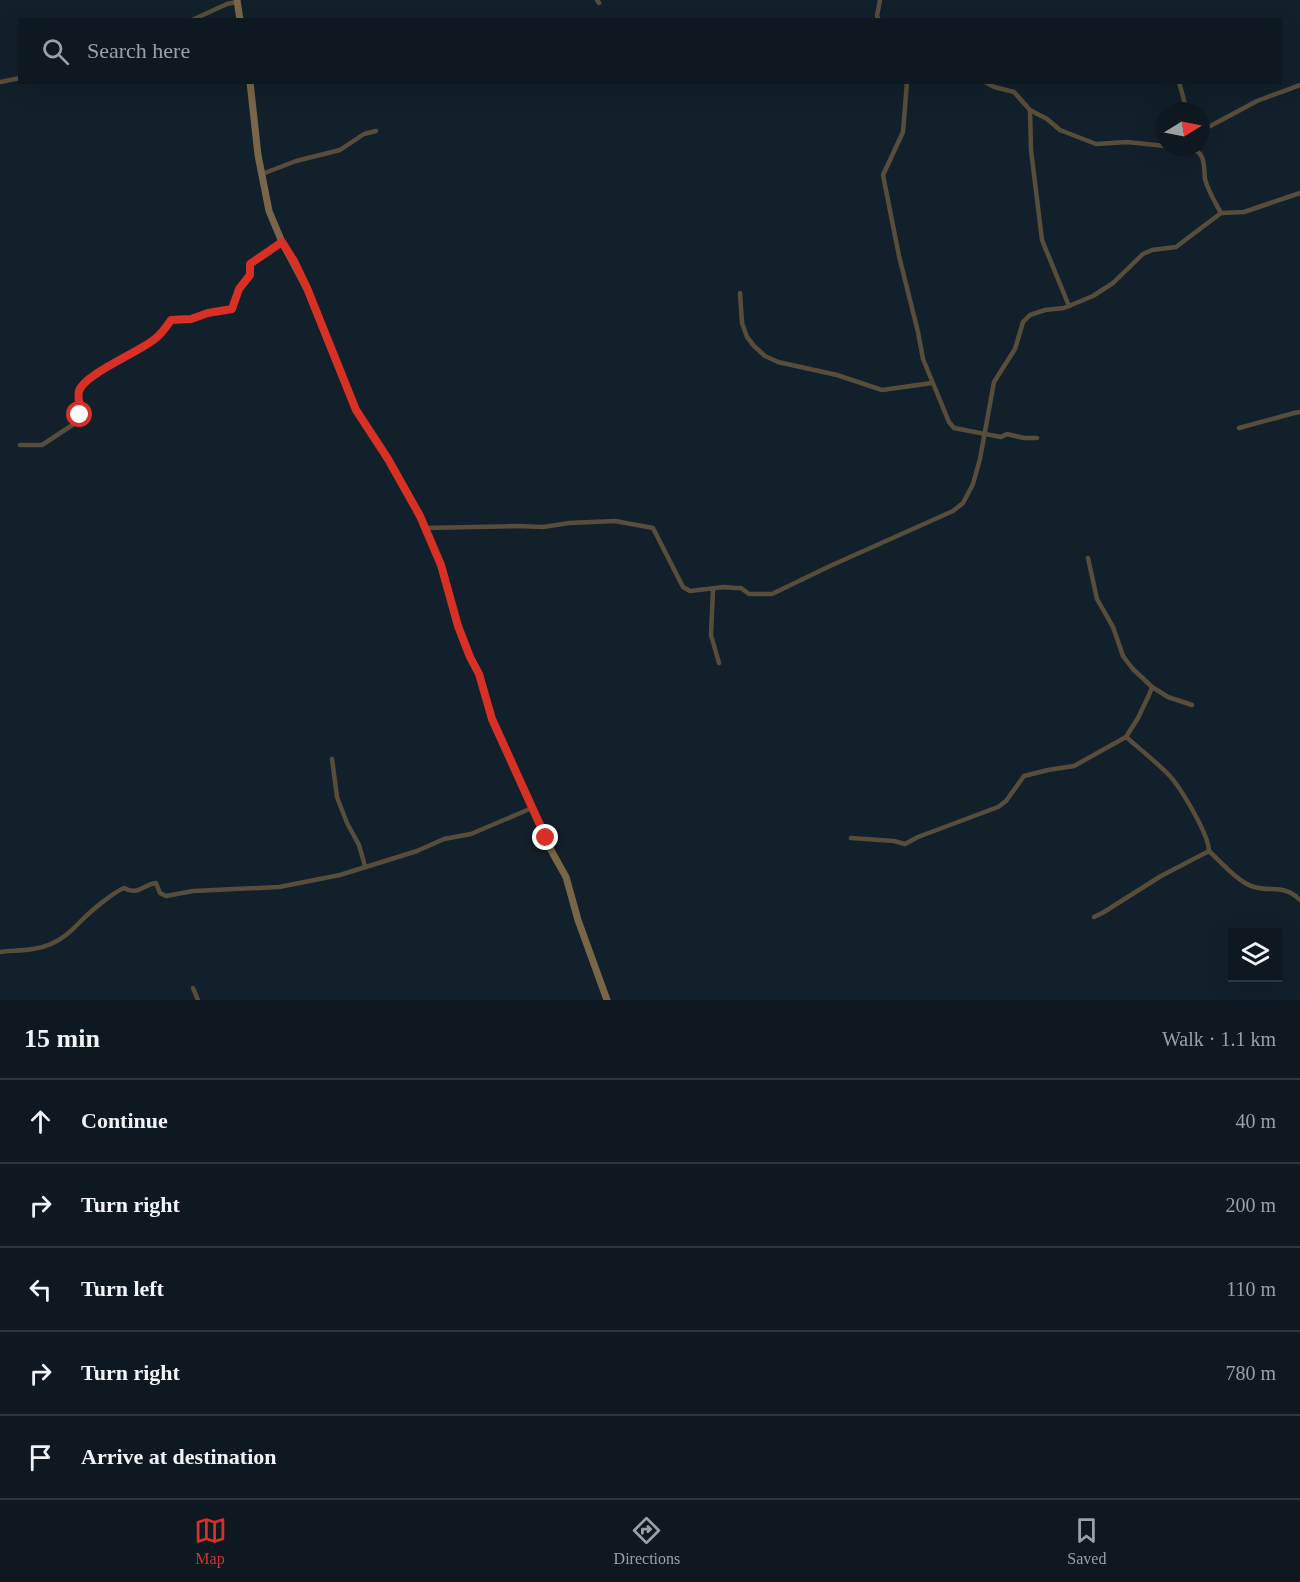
<!DOCTYPE html>
<html lang="en">
<head>
<meta charset="utf-8">
<style>
	:root { --surface:#0e1820; --page:#172129; --text:#f1f3f6; --muted:#9ba0a5; --line:#2e373e; --accent:#d93025 }
	body { margin:0; font-family:Georgia,serif; background:var(--page); color:var(--text) }
	.controls { position:absolute; right:18px; bottom:18px; display:grid; overflow:hidden; border-radius:0px; box-shadow:0 6px 24px #0002 }
	.controls button { width:54px; height:54px; display:grid; place-items:center; padding:0; border:0; border-bottom:2px solid var(--line); background:var(--surface); color:var(--text); font:30px sans-serif }
	.compass { position:absolute; left:1156px; top:102px; width:54px; height:54px; border-radius:50%; background:var(--surface); box-shadow:0 6px 24px #0002; rotate:80deg }
	.stop { position:absolute; width:18px; height:18px; margin:-14px; border:4px solid #d93025; border-radius:50%; background:#fff }
	.stop.end { background:#d93025; border-color:#fff; box-shadow:0 2px 6px #0008 }
	.list { margin:0; padding:0; list-style:none }
	h2 { display:flex; justify-content:space-between; align-items:center; height:78px; margin:0; padding:0 24px; font-size:26px }
	h2 small { font-size:20px; font-weight:400; color:var(--muted) }
	.list li { display:grid; grid-template-columns:39px 1fr auto; gap:18px; align-items:center; box-sizing:border-box; height:84px; padding:0 24px; border-top:2px solid var(--line) }
	.list b { display:block; font-size:22px; white-space:nowrap }
	.list em { font-size:20px; font-style:normal; color:var(--muted) }
	.icon { flex:none; width:33px; height:33px; fill:none; stroke:currentColor; stroke-width:2; stroke-linecap:round; stroke-linejoin:round }
	.map { position:relative; flex:none; width:1300px; height:1000px; overflow:hidden }
	.search { position:absolute; background:var(--surface); box-shadow:0 6px 24px #0002; left:18px; right:18px; top:18px; height:66px; display:flex; align-items:center; gap:15px; box-sizing:border-box; padding:0 21px; border-radius:0px; color:var(--muted); font-size:22px }
	.sheet { height:498px; background:var(--surface) }
	nav { display:flex; justify-content:space-around; align-items:center; box-sizing:border-box; height:84px; border-top:2px solid var(--line); background:var(--surface); font-size:16px; color:var(--muted) }
	nav a { display:grid; justify-items:center; gap:3px }
	nav .on { color:var(--accent) }
	.map>svg:first-child { display:block }
	.lines { fill:none; stroke-linecap:round; stroke-linejoin:round }
	.street { stroke:#584d3a; stroke-width:4.5 }
	.secondary { stroke:#796648; stroke-width:7 }
	.route { stroke:#d93025; stroke-width:8 }
</style>
</head>
<body>
<div class="map">
<svg width="1300" height="1000" viewBox="0 0 1300 1000">
	<rect width="100%" height="100%" fill="#12202b"/>
	<g class="lines">
		<g class="street">
			<polyline points="597,0 599,3"/>
			<polyline points="192,20 227,4 237,2"/>
			<polyline points="879,20 877,16 880,0"/>
			<polyline points="0,82 20,78"/>
			<polyline points="907,82 903,132 883,175 899,256 918,332 923,359 949,422 954,428 1001,437 1007,434 1024,438 1037,438"/>
			<polyline points="985,82 994,87 1014,92 1030,110 1047,119 1060,130 1096,144 1127,142 1165,146"/>
			<polyline points="1179,82 1187,111"/>
			<polyline points="1030,110 1031,150 1042,240 1069,306"/>
			<polyline points="1201,131 1257,101 1300,85"/>
			<path d="M 1170,147 C 1179,148 1191,148 1198,152 C 1205,157 1204,170 1205,179 C 1208,191 1215,202 1221,213"/>
			<polyline points="262,174 296,161 340,150 364,134 376,131"/>
			<polyline points="740,293 742,323 747,337 754,346 765,356 778,362 837,375 882,390 932,383"/>
			<polyline points="1239,428 1294,413 1300,412"/>
			<polyline points="20,445 42,445 77,422 80,415 81,408 78,392 84,382 95,374 124,359 153,341 158,337 171,320 191,319 208,313 232,309 239,289 250,275 250,264 282,242"/>
			<polyline points="425,528 516,526 543,527 569,523 615,521 653,528 683,587 690,591 724,587 735,588 741,588 749,594 772,594 830,566 953,511 963,503 973,484 980,459 994,382 1015,349 1023,322 1030,315 1045,310 1064,308 1093,296 1113,283 1143,254 1152,250 1176,247 1221,213 1244,212 1300,193"/>
			<polyline points="1088,558 1097,599 1113,627 1123,656 1132,668 1152,687 1168,697 1192,705"/>
			<polyline points="713,589 711,635 719,663"/>
			<path d="M 1126,737 C 1140,749 1155,761 1168,774 C 1180,786 1209,835 1209,851 C 1221,862 1239,883 1254,887 C 1272,892 1284,884 1300,900"/>
			<polyline points="332,759 337,797 347,823 359,845 365,866"/>
			<polyline points="851,838 894,841 905,844 918,837 998,807 1006,801 1024,776 1048,770 1074,766 1126,737 1138,718 1149,695 1152,687"/>
			<polyline points="1094,917 1104,912 1161,876 1209,851"/>
			<path d="M 0,952 C 17,950 35,951 51,944 C 65,938 73,929 83,919 C 92,910 114,892 124,888 C 138,896 142,885 156,883 L 160,893 L 166,896 L 193,891 L 279,887 L 340,875 L 417,851 L 444,839 L 471,834 L 532,808"/>
			<polyline points="193,988 198,1000"/>
		</g>
		<g class="secondary">
			<polyline points="237,0 240,20"/>
			<polyline points="250,82 258,155 269,211 282,242 307,289 356,410 388,459 420,516 441,565 458,626 470,657 479,674 492,719 552,852 566,877 578,920 607,1000"/>
		</g>
	</g>
	<g class="lines">
		<path class="route" d="M 80,415 C 81,407 77,399 79,391 C 84,374 140,352 156,338 C 162,333 167,326 171,320 L 191,319 L 208,313 L 232,309 L 239,289 L 250,275 L 250,264 L 282,242 L 294,261 L 307,288 L 356,410 L 388,459 L 420,516 L 441,565 L 458,626 L 470,657 L 479,674 L 492,719 L 546,838"/>
	</g>
</svg>
<div class="controls">
<button><svg class="icon" aria-label="layers" viewBox="0 0 24 24"><path d="M12 4l9 5-9 5-9-5zM3 14l9 5 9-5"/></svg></button>
</div>
<svg class="compass" viewBox="-18 -18 36 36"><path d="M0-13l5 13h-10z" fill="#e53935"/><path d="M0 13l5-13h-10z" fill="#9ba0a5"/></svg>
<div class="stop" style="left:80px;top:415px"></div>
<div class="stop end" style="left:546px;top:838px"></div>
<div class="search"><svg class="icon" aria-label="search" viewBox="0 0 24 24"><circle cx="10" cy="10" r="6"/><path d="M15 15l6 6"/></svg>Search here</div>
</div>
<section class="sheet">
<h2>15 min<small>Walk · 1.1 km</small></h2>
<ul class="list">
<li><svg class="icon" aria-label="ahead" viewBox="0 0 24 24"><path d="M12 20V5M6 11l6-6 6 6"/></svg><div><b>Continue</b></div><em>40 m</em></li>
<li><svg class="icon" aria-label="right" viewBox="0 0 24 24"><path d="M7 20v-9h11M14 6l5 5-5 5"/></svg><div><b>Turn right</b></div><em>200 m</em></li>
<li><svg class="icon" aria-label="left" viewBox="0 0 24 24"><path d="M17 20v-9H6M10 6l-5 5 5 5"/></svg><div><b>Turn left</b></div><em>110 m</em></li>
<li><svg class="icon" aria-label="right" viewBox="0 0 24 24"><path d="M7 20v-9h11M14 6l5 5-5 5"/></svg><div><b>Turn right</b></div><em>780 m</em></li>
<li><svg class="icon" aria-label="arrive" viewBox="0 0 24 24"><path d="M6 21V4h12l-3 4 3 4H6"/></svg><div><b>Arrive at destination</b></div></li>
</ul>
</section>
<nav>
<a class="on"><svg class="icon" aria-label="map" viewBox="0 0 24 24"><path d="M3 6l6-2 6 2 6-2v14l-6 2-6-2-6 2zM9 4v14M15 6v14"/></svg>Map</a>
<a><svg class="icon" aria-label="directions" viewBox="0 0 24 24"><path d="M12 3l9 9-9 9-9-9zM9 14v-3h6M13 9l2 2-2 2"/></svg>Directions</a>
<a><svg class="icon" aria-label="saved" viewBox="0 0 24 24"><path d="M7 4h10v16l-5-4-5 4z"/></svg>Saved</a>
</nav>
</body>
</html>
